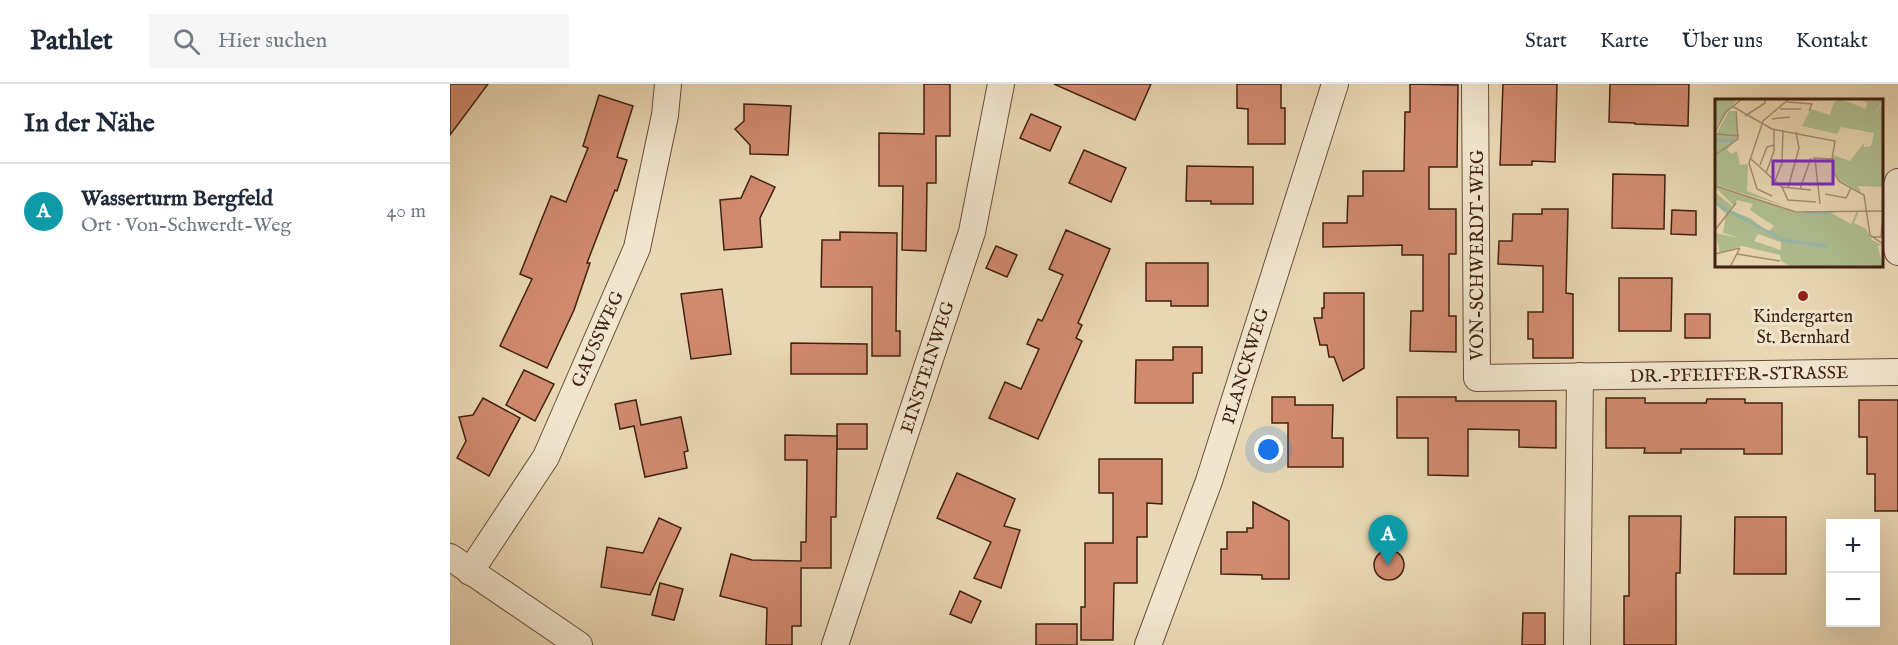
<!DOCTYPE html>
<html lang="de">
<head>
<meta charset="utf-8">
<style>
	:root { --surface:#fff; --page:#f6f6f7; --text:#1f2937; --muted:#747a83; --line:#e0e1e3; --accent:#7c3aed }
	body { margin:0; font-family:"IM FELL English",serif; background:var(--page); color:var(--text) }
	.controls { position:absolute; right:18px; bottom:18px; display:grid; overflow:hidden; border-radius:0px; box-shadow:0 6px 24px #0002 }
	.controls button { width:54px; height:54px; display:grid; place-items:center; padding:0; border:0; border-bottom:2px solid var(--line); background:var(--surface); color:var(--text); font:30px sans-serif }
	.you { position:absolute; left:819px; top:366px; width:21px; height:21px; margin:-15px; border:4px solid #fff; border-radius:50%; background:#1a73e8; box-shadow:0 0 0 9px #1a73e833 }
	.badge { display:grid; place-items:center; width:39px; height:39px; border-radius:50%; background:var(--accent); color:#fff; font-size:20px; font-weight:700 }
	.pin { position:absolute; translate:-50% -50px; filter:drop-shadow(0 2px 3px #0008) }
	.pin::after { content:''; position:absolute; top:32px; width:21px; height:18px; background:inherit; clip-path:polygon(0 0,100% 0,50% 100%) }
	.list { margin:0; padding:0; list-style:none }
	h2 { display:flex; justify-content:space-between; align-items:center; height:78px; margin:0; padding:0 24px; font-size:26px }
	h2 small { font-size:20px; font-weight:400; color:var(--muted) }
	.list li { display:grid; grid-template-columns:39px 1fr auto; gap:18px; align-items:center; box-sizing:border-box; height:96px; padding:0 24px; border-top:2px solid var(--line) }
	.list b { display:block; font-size:22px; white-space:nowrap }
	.list p { margin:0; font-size:20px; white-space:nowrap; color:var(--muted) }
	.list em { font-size:20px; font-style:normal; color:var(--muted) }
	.icon { flex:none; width:33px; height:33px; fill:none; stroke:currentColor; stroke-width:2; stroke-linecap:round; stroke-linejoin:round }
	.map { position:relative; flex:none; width:1448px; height:561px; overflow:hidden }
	header { display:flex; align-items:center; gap:36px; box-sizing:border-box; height:84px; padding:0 30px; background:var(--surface); border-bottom:2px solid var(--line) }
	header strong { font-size:28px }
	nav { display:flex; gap:33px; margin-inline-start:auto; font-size:21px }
	.search { width:420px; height:54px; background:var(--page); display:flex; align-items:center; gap:15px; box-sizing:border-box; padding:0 21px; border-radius:0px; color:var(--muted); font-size:22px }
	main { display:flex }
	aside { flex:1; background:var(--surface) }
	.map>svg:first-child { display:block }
	.building { fill:#d08a6e; stroke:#412211; stroke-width:1.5 }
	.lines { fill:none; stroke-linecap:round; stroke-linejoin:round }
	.street-casing { stroke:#6b4f3a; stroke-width:28 }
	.street { stroke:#f1e5ce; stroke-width:26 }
	.poi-dot { fill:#8f2418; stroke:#f1e5ce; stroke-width:2 }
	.labels { text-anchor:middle; stroke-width:6; stroke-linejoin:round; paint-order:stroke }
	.street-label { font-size:18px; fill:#412211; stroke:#f1e5ce }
	.poi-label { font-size:18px; fill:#412211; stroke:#f1e5ce }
	.inset-river { fill:none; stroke:#97b9af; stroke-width:3 }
	.inset-road { fill:none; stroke:#a68f72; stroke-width:1.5 }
	.view { fill:#7b2cbf; fill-opacity:0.15; stroke:#7b2cbf; stroke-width:3 }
	.inset-edge { fill:none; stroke:#412211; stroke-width:3 }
</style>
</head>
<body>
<header>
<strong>Pathlet</strong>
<div class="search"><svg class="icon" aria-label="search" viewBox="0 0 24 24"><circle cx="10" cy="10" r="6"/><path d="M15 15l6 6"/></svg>Hier suchen</div>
<nav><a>Start</a><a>Karte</a><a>Über uns</a><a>Kontakt</a></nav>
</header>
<main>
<aside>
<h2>In der Nähe<small></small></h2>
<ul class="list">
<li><span class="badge" style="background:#0f9aa8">A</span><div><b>Wasserturm Bergfeld</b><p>Ort · Von-Schwerdt-Weg</p></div><em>40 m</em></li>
</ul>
</aside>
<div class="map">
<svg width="1448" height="561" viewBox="0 0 1448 561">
	<rect width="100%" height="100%" fill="#e9d7b3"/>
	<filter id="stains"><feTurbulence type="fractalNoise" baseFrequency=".00333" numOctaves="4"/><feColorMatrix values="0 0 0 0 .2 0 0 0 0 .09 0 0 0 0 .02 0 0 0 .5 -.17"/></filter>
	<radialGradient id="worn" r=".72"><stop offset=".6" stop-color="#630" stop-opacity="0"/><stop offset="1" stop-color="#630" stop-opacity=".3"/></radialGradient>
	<g class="building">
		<polygon points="0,0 38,0 0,51"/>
		<polygon points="474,0 500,0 500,52 486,52 486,99 477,99 476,167 452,166 453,102 429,102 429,49 474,50"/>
		<polygon points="604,0 701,0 685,36"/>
		<polygon points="787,0 831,0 831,24 835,24 835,60 798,60 798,25 787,24"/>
		<polygon points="960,0 1008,1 1007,83 979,83 979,125 1006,125 1006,170 999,170 999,232 1006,232 1006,268 960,267 961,227 973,227 973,171 952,171 952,161 873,163 873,139 897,139 898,112 913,112 913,87 954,87 955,28 960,28"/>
		<polygon points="1053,0 1107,0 1105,78 1082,77 1082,81 1050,81"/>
		<polygon points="1160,0 1239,0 1238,42 1185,40 1185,39 1159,38"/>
		<polygon points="149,11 183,22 167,73 177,76 167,107 165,106 137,179 140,179 124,226 97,284 50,262 82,195 70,190 101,112 116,118 138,64 133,62"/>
		<polygon points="294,20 341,22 338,71 300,70 300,61 285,45 294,37"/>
		<polygon points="581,30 611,43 600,67 570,54"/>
		<polygon points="634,66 676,84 661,118 619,99"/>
		<polygon points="737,82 803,83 803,120 761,120 761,117 736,117"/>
		<polygon points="1163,90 1215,91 1214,145 1162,144"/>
		<polygon points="301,92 325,103 310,134 312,163 274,166 270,116 291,114"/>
		<polygon points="1092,125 1118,125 1116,209 1123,210 1123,274 1083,274 1083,255 1078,255 1078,228 1093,228 1093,182 1048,180 1049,157 1062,157 1063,130 1092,130"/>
		<polygon points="1222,126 1246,127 1246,151 1221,150"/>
		<polygon points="616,146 660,165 628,239 632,241 626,254 632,257 588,355 539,334 555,298 571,305 589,265 577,260 588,235 592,237 613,191 599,185"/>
		<polygon points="390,148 447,149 446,247 450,247 450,272 422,272 422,203 371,203 372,156 390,156"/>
		<polygon points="546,162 567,171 557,193 536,184"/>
		<polygon points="696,179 758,179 758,222 721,222 721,217 696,217"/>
		<polygon points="1169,194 1222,194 1221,247 1169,247"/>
		<polygon points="272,205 281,270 241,275 231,210"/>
		<polygon points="874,209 914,209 914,284 893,297 884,273 879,273 877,261 870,261 864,234 872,234 872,224 874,224"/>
		<rect x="1235" y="230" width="25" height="24"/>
		<polygon points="341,259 417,260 417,290 341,290"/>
		<polygon points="723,263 752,263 752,289 743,289 743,319 685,319 686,276 723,276"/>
		<polygon points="74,286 104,300 85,337 56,321"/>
		<polygon points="822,313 845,313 845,321 883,321 882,354 893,354 893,383 838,383 838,339 822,339"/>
		<polygon points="947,313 1006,313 1006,317 1106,317 1106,364 1069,363 1069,346 1018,345 1018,392 978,391 978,354 947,354"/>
		<polygon points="33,314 70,334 39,392 7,374 16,357 9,333 23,331"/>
		<polygon points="1156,314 1195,314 1195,319 1256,319 1257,315 1295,315 1295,319 1332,319 1332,370 1294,370 1294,365 1231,365 1231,369 1194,369 1195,364 1156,364"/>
		<polygon points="186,316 191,341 231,333 238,367 234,368 237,384 195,393 184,342 170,345 165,320"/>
		<polygon points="1409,316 1448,316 1448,427 1425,427 1425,390 1417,390 1417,353 1409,353"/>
		<rect x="387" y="340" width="30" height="25"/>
		<polygon points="335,351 387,352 386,433 381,433 381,484 351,484 351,542 342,542 342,561 316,561 317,524 270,512 281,470 302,476 351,477 351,458 356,458 357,376 335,376"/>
		<polygon points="649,375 712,375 712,420 697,419 697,453 687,453 687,499 664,499 663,556 631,556 631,523 635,523 635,459 663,459 663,409 649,409"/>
		<polygon points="507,389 565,415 554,442 570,446 551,504 524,494 541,458 487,434"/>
		<polygon points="803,418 839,437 839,495 812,495 812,491 771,490 771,465 777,465 777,448 797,448 797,444 803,444"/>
		<polygon points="1179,432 1231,432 1230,489 1226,489 1226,561 1174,561 1174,512 1179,512"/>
		<polygon points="1285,433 1336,433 1336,490 1284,490"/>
		<polygon points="209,434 231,444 200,511 151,503 157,463 193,469"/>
		<circle cx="939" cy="481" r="15"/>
		<polygon points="210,499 233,505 224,536 202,531"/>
		<polygon points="510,507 531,517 521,539 500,530"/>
		<polygon points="1073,529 1095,529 1095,561 1072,561"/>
		<rect x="586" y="540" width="41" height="21"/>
	</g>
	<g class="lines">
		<defs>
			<g id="street">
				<polyline points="1025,0 1027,294 1448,288"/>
				<path d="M 1448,98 C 1439,124 1440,142 1448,168"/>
				<polyline points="0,473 129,561"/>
				<polyline points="20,488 96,373 187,164 215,31 218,0"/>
				<polyline points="385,561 522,148 551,0"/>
				<polyline points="698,561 759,397 885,0"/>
				<polyline points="1127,561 1130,292"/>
			</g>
		</defs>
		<use href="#street" class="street-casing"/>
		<use href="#street" class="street"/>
	</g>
	<circle class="poi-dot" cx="1353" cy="212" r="6"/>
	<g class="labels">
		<g class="street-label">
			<text transform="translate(1027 171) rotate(-90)" y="6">VON-SCHWERDT-WEG</text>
			<text transform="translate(147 255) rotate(-66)" y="6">GAUSSWEG</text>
			<text transform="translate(795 282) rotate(-73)" y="6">PLANCKWEG</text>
			<text transform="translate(477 283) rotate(-72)" y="6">EINSTEINWEG</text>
			<text transform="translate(1289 290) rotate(-1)" y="6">DR.-PFEIFFER-STRASSE</text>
		</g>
		<g class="poi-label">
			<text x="1353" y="238">Kindergarten<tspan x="1353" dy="21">St. Bernhard</tspan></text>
		</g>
	</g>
	<g transform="translate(1265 15)">
		<rect width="168" height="168" fill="#e9d7b3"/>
		<path d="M 0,0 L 22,0 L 0,29 ZM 126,0 L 151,10 L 152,4 L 145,0 L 168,0 L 157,20 L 168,2 L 168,88 L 143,87 L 146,93 L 126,82 L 120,74 L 118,56 L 135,62 L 149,44 L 149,48 L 156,47 L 159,34 L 126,28 L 122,35 L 87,27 L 96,10 L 115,16 L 119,3 ZM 14,12 L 20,12 L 23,39 L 12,51 L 17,55 L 22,52 L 25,66 L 33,65 L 32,92 L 73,108 L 0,86 L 0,56 L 11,49 L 0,55 L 0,37 ZM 0,88 L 82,114 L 144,112 L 139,124 L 151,130 L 157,141 L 167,146 L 163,147 L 168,168 L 77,168 L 66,162 L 65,156 L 27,147 L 5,154 L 0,134 L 25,139 L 8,134 L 11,115 L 0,104 L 0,93 L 17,107 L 14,111 L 35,119 L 53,133 L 59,127 L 35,111 L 38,105 L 22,101 L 19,107 ZM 132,112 L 142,112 L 136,125 L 116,114 ZM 43,135 L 66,143 L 66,151 L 39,142 Z" fill="#b0bf91" fill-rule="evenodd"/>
		<path class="inset-river" d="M 0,42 L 19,41M 0,104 L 68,141 L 112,147M 89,114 L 114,114"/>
		<path class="inset-road" d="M 72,3 L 97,5 L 94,12M 17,7 L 57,30 L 120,42 L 117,60M 65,10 L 86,10M 30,17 L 50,4 L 50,0M 57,20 L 75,18M 0,33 L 11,13 L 27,0M 2,35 L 24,37M 0,56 L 23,40 L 21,12M 98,59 L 118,60 L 119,74 L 125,83 L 149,96 L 155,136 L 168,145M 36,60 L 67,88 L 96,91M 100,60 L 105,105M 45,66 L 52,48 L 59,46M 51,74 L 59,52 L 59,30M 60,82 L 67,64 L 68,31M 0,87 L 81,113 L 168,112M 67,88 L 73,101 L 101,103M 73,89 L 84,49 L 81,33M 85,90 L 96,59M 110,95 L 131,99 L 136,89M 57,97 L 42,90 L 34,64 L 48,22 L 74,0M 0,131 L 21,104M 156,138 L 166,138 L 167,125M 0,155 L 25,149M 22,155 L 65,162M 15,168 L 25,149"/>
		<path class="view" d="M 58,62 L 118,62 L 118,85 L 58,85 Z"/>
		<rect width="168" height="168" class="inset-edge"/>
	</g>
	<rect width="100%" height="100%" filter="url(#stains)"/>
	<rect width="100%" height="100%" fill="url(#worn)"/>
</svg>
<div class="controls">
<button>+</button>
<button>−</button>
</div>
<div class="you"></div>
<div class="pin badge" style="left:938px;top:481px;background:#0f9aa8">A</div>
</div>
</main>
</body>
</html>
